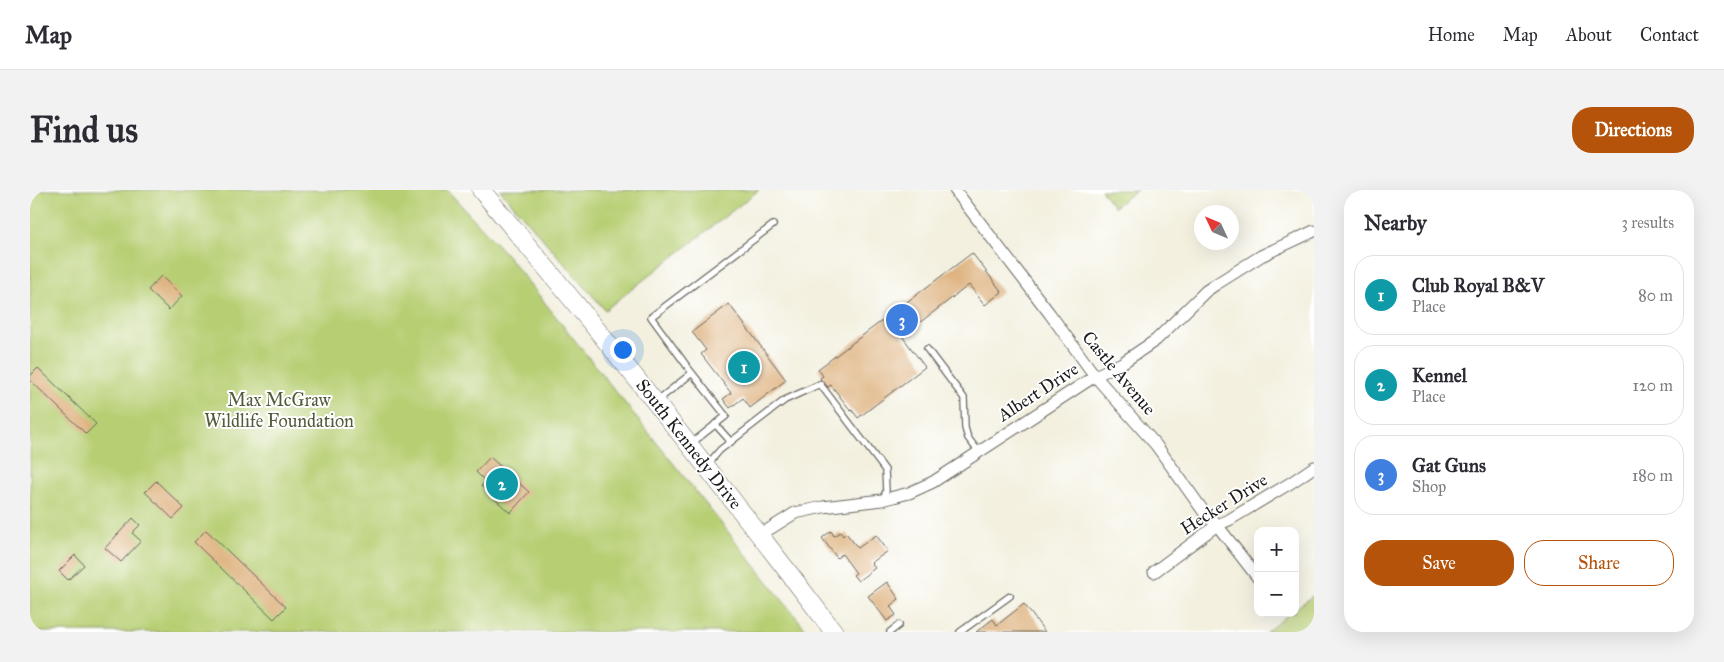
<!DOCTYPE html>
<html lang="en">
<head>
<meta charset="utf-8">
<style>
	:root { --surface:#fff; --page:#f2f2f3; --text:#2b2b33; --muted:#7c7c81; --line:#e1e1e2; --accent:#b45309 }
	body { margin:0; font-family:"IM FELL Great Primer",serif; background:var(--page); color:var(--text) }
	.controls { position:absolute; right:15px; bottom:15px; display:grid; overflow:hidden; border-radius:10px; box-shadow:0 5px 20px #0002 }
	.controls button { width:45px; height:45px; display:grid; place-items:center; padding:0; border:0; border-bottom:1px solid var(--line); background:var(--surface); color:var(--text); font:25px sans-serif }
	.compass { position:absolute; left:1164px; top:15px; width:45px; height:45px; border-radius:50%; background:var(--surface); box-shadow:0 5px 20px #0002; rotate:314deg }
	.you { position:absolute; left:592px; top:159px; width:18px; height:18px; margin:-12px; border:4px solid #fff; border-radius:50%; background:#1a73e8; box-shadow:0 0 0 8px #1a73e833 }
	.badge { display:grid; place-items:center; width:32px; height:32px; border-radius:50%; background:var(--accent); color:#fff; font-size:16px; font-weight:700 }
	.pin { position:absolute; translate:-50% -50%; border:2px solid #fff; box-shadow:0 1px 5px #0006 }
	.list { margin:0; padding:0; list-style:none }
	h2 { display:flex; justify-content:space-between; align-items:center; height:65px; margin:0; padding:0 20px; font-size:21px }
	h2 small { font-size:16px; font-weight:400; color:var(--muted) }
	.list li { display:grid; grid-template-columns:32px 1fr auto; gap:15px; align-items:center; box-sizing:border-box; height:80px; margin:0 10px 10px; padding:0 10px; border:1px solid var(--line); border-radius:20px }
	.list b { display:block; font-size:19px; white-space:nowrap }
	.list p { margin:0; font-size:16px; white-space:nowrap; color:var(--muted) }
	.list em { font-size:16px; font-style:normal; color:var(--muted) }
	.actions { display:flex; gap:10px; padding:15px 20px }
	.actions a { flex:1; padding:11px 0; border:1px solid var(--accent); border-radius:20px; text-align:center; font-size:18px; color:var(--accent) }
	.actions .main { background:var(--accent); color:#fff }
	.map { position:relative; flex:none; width:1284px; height:442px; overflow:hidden; border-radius:20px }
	header { display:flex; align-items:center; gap:30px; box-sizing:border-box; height:70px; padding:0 25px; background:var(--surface); border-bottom:1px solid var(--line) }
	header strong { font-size:24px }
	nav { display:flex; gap:28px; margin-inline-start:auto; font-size:18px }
	.intro { display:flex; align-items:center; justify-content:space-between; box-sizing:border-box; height:120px; padding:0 30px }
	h1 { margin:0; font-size:35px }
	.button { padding:12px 22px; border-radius:20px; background:var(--accent); color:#fff; font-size:18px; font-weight:700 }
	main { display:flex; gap:30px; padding:0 30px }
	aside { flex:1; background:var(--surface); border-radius:20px; box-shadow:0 5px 20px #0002 }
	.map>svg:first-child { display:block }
	.green { fill:#b7cf73; stroke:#6a7648 }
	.building { fill:#deb27f }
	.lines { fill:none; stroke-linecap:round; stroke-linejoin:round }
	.lane-casing { stroke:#676660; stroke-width:8 }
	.street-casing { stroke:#676660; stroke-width:13 }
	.primary-casing { stroke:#676660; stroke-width:19 }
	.lane { stroke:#fff; stroke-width:5.5 }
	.street { stroke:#fff; stroke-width:11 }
	.primary { stroke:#fff; stroke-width:18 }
	.labels { text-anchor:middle; stroke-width:4; stroke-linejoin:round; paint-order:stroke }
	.street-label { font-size:18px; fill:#1c1c1c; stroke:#fff }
	.park-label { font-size:18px; fill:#525b3a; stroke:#fff }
</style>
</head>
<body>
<header>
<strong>Map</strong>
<nav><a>Home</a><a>Map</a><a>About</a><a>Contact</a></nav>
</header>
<div class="intro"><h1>Find us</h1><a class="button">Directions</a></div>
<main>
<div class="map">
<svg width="1284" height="442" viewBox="0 0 1284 442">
	<rect width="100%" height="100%" fill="#fff"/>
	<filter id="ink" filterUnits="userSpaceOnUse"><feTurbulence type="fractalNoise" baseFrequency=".02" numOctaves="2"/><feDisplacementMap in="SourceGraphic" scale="10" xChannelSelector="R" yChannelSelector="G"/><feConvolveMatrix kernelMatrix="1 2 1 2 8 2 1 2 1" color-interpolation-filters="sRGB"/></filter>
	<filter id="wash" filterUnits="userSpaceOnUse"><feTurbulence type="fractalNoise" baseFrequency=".0096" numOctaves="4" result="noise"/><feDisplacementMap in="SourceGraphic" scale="20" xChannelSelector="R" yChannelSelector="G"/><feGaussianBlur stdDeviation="1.12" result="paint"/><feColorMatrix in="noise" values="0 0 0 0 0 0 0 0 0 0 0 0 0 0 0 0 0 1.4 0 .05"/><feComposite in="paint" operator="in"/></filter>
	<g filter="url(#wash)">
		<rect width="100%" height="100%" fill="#f3f0df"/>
		<g class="green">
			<polygon points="0,0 417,0 475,63 778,442 0,442"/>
			<polygon points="470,0 729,0 575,120"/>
			<polygon points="1071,0 1107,0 1084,17"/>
			<polygon points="1284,405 1284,442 1236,442 1260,423 1265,423 1265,419"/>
		</g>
		<g id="blocks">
			<g class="building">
				<polygon points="942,63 972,102 955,115 939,95 872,146 895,177 828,228 822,220 821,221 801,195 798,197 791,190 790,188 793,186 788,179"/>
				<polygon points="131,86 152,106 139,120 118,100"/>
				<polygon points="699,114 756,190 720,218 713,208 700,218 693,209 701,203 671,164 676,160 662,142"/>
				<polygon points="8,178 66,234 56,244 0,190 0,186"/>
				<polygon points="460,267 499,302 480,323 451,296 456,292 446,282"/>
				<polygon points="126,291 154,318 143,329 115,302"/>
				<polygon points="103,328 110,335 102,343 111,351 91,372 75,358"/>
				<polygon points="176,340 256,417 244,429 164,352"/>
				<polygon points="801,341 804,346 810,342 813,346 816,343 828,358 846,345 858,361 841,373 845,378 828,391 823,385 826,383 812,364 807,368 792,348"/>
				<polygon points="45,365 54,375 38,390 29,381"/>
				<polygon points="857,392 869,409 860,416 866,425 857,431 838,406"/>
				<polygon points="994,414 1015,442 946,442 963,429 967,435"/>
			</g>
		</g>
	</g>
	<g filter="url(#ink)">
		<use href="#blocks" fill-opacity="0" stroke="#676660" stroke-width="1"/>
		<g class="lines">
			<defs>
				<g id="lane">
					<polyline points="897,159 934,208 935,238 938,248 949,262"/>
					<polyline points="662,183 621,127 743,35"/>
					<polyline points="628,210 662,183 696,226 662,253"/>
					<polyline points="685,234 701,252"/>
					<polyline points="678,274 690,260 755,210 790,194 855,280 856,301 853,309"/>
					<polyline points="860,442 869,435"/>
					<polyline points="930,442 980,406"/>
				</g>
				<g id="street">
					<polyline points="925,0 1020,124 1065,186 1126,255 1174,322 1187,335 1228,388"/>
					<polyline points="730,345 765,323 793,317 852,310 879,303 903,292 1065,186 1092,173 1126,150 1176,101 1188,93 1231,66 1284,41"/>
					<polyline points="1124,382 1187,335 1199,330 1262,292 1284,277"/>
				</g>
				<path id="primary" d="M 451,0 C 573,144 690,292 804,442"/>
			</defs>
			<use href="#lane" class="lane-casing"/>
			<use href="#street" class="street-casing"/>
			<use href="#primary" class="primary-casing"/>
			<use href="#lane" class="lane"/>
			<use href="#street" class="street"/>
			<use href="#primary" class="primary"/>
		</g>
	</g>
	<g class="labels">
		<g class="street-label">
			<text transform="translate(1089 183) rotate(50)" y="6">Castle Avenue</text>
			<text transform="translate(1008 202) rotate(-33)" y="6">Albert Drive</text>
			<text transform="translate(659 254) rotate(52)" y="6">South Kennedy Drive</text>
			<text transform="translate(1194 314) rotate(-32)" y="6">Hecker Drive</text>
		</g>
		<g class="park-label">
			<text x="249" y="216">Max McGraw<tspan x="249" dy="21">Wildlife Foundation</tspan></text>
		</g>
	</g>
</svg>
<div class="controls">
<button>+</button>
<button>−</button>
</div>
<svg class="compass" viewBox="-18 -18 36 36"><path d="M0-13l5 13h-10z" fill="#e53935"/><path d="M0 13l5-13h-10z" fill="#7c7c81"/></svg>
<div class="you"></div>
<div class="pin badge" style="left:714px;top:177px;background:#0f9aa8">1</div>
<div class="pin badge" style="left:472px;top:294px;background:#0f9aa8">2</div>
<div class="pin badge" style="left:872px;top:130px;background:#3f7fe0">3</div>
</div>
<aside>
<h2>Nearby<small>3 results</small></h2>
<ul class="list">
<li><span class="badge" style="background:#0f9aa8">1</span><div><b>Club Royal B&amp;V</b><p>Place</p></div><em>80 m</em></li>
<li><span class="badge" style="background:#0f9aa8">2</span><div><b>Kennel</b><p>Place</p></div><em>120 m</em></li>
<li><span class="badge" style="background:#3f7fe0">3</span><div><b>Gat Guns</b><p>Shop</p></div><em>180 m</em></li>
</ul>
<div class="actions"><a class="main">Save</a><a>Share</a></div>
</aside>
</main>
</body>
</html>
